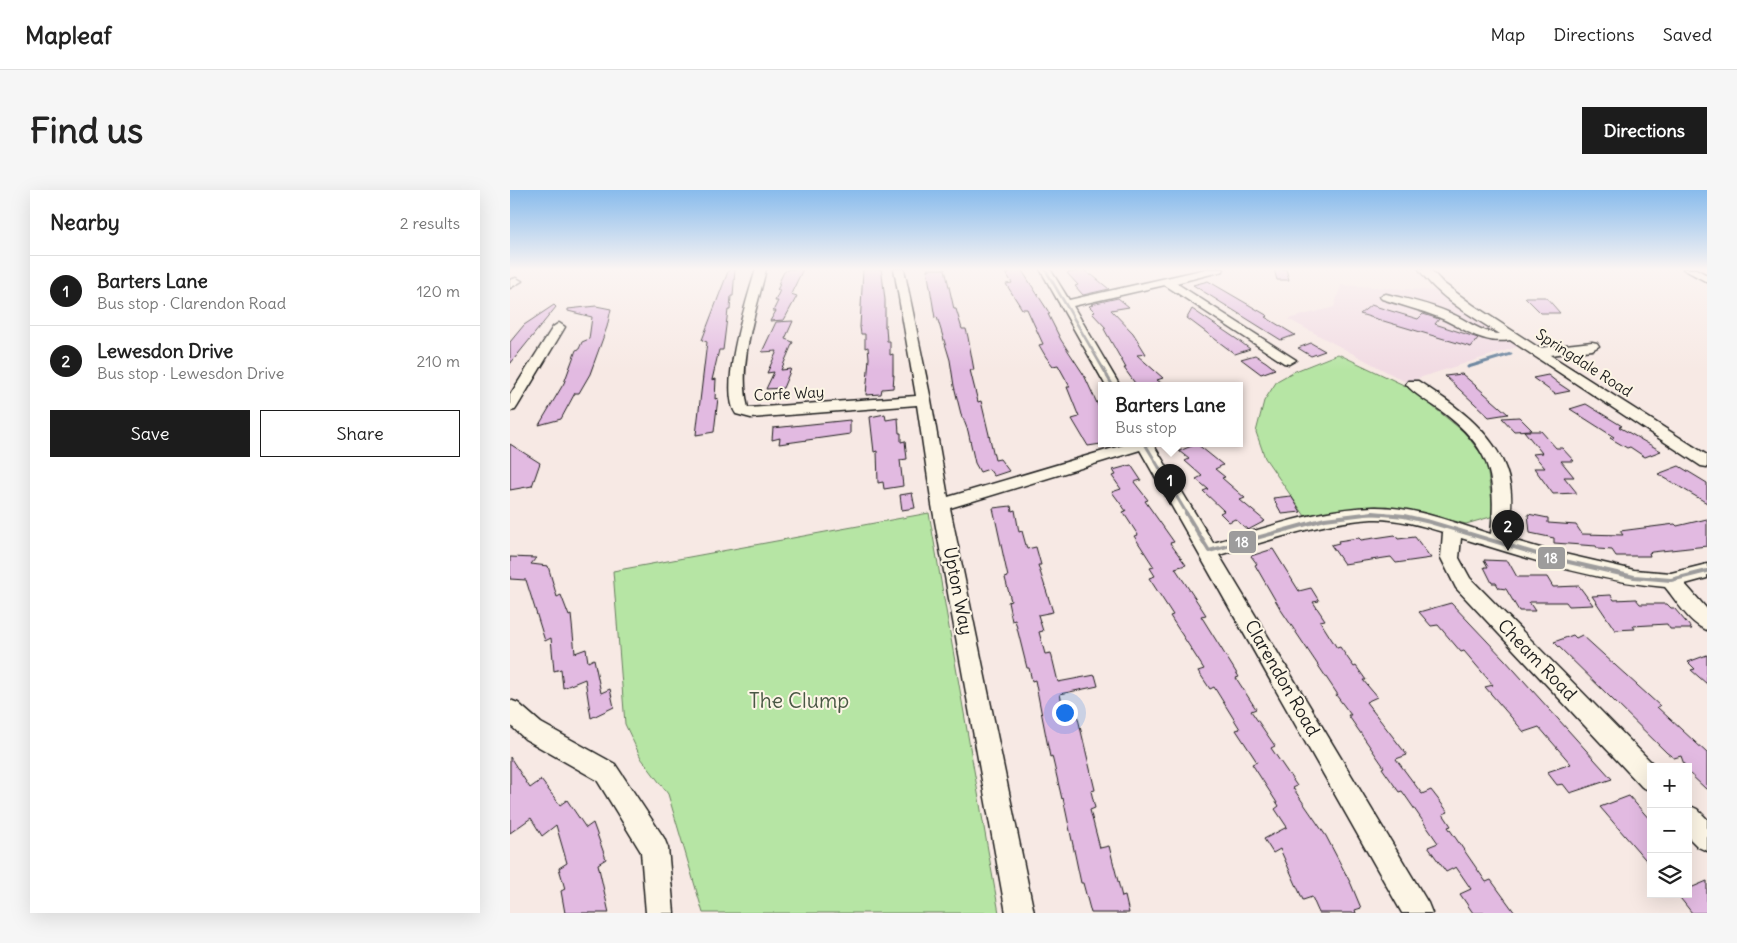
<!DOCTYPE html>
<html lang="en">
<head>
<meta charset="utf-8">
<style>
	:root { --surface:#fff; --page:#f6f6f6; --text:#222; --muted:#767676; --line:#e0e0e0; --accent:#1c1c1c }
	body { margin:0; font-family:Delius,sans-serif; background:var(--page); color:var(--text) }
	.controls { position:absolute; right:15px; bottom:15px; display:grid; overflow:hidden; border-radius:0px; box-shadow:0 5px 20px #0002 }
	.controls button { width:45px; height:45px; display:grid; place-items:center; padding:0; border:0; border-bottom:1px solid var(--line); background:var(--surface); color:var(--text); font:25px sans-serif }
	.you { position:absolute; left:554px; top:522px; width:18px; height:18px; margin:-12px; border:4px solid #fff; border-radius:50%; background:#1a73e8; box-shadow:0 0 0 8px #1a73e833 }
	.badge { display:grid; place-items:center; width:32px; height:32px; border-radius:50%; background:var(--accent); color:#fff; font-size:16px; font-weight:700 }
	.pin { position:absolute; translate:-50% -41px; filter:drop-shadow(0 1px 2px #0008) }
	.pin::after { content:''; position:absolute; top:26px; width:18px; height:15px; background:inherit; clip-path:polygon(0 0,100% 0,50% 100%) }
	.popup { position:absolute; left:588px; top:192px; width:145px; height:65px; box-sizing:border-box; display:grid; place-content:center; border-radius:0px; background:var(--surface); filter:drop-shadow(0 1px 4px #0005); font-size:16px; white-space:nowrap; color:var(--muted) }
	.popup b { font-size:19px; color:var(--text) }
	.popup::after { content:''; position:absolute; left:50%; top:100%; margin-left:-10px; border:10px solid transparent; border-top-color:var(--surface) }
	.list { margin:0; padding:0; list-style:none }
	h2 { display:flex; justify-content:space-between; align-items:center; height:65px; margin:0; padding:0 20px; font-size:21px }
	h2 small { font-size:16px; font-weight:400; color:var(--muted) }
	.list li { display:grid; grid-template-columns:32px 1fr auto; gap:15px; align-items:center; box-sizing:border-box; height:70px; padding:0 20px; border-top:1px solid var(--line) }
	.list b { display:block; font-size:19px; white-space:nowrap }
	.list p { margin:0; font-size:16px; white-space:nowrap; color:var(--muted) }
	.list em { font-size:16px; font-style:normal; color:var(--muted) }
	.actions { display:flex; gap:10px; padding:15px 20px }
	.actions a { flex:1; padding:11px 0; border:1px solid var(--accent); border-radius:0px; text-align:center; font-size:18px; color:var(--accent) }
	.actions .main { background:var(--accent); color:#fff }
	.icon { flex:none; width:28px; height:28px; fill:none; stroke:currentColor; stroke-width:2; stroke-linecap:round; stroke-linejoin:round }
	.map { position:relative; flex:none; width:1197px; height:723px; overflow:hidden; border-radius:0px }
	header { display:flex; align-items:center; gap:30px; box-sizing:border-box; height:70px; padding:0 25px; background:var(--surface); border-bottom:1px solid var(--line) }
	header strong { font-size:24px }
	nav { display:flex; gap:28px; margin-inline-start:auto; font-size:18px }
	.intro { display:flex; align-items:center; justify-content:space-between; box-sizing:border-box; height:120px; padding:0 30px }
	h1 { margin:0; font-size:35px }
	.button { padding:12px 22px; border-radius:0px; background:var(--accent); color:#fff; font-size:18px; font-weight:700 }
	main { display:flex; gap:30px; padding:0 30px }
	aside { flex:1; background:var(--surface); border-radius:0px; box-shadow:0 5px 20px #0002 }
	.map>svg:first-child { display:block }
	.built { fill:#f1dbe3 }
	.green { fill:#b6e5a4; stroke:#698060 }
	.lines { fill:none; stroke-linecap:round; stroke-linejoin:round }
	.stream { stroke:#66819c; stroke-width:3 }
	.building { fill:#e2bae1; stroke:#1c1c1c }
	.minor-casing { stroke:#1c1c1c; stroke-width:3 }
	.minor { fill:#fcf5e5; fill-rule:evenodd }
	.bus-1-far2-casing { stroke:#fcf5e5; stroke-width:5 }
	.bus-1-far1-casing { stroke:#fcf5e5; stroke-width:6 }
	.bus-1-casing { stroke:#fcf5e5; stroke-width:8 }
	.bus-1-far2 { stroke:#9d9c9c; stroke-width:2.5 }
	.bus-1-far1 { stroke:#9d9c9c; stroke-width:3 }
	.bus-1 { stroke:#9d9c9c; stroke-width:4 }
	.labels { text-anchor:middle; stroke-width:4; stroke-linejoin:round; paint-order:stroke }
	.far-street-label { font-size:15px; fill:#1c1c1c; stroke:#fcf5e5 }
	.street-label { font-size:18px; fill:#1c1c1c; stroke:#fcf5e5 }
	.near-park-label { font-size:21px; fill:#4a5845; stroke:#fcf5e5 }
	.line-badge { stroke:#fcf5e5; stroke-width:2 }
	.badge-label { font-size:14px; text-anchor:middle; font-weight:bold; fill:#fff }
</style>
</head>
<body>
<header>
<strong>Mapleaf</strong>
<nav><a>Map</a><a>Directions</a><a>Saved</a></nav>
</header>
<div class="intro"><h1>Find us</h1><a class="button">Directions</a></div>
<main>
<aside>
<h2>Nearby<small>2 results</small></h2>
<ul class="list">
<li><span class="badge">1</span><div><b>Barters Lane</b><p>Bus stop · Clarendon Road</p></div><em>120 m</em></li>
<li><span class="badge">2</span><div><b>Lewesdon Drive</b><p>Bus stop · Lewesdon Drive</p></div><em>210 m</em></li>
</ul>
<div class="actions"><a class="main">Save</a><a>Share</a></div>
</aside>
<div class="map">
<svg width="1197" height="723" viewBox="0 0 1197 723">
	<rect width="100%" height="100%" fill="#f7e9e4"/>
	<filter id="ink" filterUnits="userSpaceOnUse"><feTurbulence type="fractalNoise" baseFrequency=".02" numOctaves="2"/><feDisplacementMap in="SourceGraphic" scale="10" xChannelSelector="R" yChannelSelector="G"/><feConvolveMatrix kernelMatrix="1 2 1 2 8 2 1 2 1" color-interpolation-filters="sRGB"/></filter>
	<g filter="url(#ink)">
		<polygon class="built" points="831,95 928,101 1010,156 896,192 778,129 824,117"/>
		<g class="green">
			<polygon points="828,164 900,198 954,242 976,270 984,326 956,334 913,323 866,316 812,324 797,329 755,268 746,242 754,211 767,191 783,182"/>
			<polygon points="419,323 489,723 193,723 158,604 131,568 115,534 103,381"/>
		</g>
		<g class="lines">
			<polyline class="stream" points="958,177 1001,164"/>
		</g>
		<g class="building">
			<polygon points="219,79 225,79 223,106 221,106 220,120 218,120 213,160 209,160 202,190 206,189 205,209 208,208 204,242 186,245 197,152 192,150"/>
			<polygon points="279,79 293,79 281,104 287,106 274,130 260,131 266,121 263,121 268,111 265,111 270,100 267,100 270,94 268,94 274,82"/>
			<polygon points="353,79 371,79 372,84 375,110 375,137 376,137 377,151 380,151 380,165 383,164 383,185 384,185 383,198 372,199 371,204 356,205 359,168 358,157 355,158 355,144 351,144 350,137"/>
			<polygon points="417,79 435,79 444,119 446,119 452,139 456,139 458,147 464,180 460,180 468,212 471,211 485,270 490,269 499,281 484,286 479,279 470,282 465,273 458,241 453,228 452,228 444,196 440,170 427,127 425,128"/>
			<polygon points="497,79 511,79 540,124 538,124 551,150 574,185 591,222 591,254 578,256 562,229 569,227 557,197 560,197 548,175 543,176 536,167 529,155 533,154 517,119 512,119 496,94 502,93 496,83 499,83"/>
			<polygon points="764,79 776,79 779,90 767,90"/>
			<polygon points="574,80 580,85 582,85 599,99 573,105 565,96 568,95 557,83"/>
			<polygon points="698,91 758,126 755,127 785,145 771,150 683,95"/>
			<polygon points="1015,107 1036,107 1050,123 1031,123"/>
			<polygon points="608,108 619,117 601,120 623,143 636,164 627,165 653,188 647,190 655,196 627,196 614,178 616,178 594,139 596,138 582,123 585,122 579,116 583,115 581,114"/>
			<polygon points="44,115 46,117 0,174 0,152 14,135"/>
			<polygon points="861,115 908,129 913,124 929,129 925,134 968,148 961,157 850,124"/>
			<polygon points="86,116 101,119 97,137 80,184 69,203 65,203 51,229 29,235 54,193 66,160 69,159 72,152 79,149 82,127 58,121 58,119"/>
			<polygon points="682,119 728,150 740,159 725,164 677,128"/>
			<polygon points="283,131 275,149 283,152 271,180 281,179 273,198 256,199 264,182 257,183 267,161 252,162 266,132"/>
			<polygon points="801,153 815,161 801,166 788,158"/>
			<polygon points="745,165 756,172 765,179 751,184 731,169"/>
			<polygon points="952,184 966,196 998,224 979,227 935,186"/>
			<polygon points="1038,185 1048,193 1060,201 1045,204 1023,188"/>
			<polygon points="1076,214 1112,236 1109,237 1151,261 1135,267 1120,257 1117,258 1100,248 1104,247 1060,219"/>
			<polygon points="375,224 376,230 388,228 389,243 391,243 391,252 395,251 397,269 390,270 393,296 374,299 373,292 368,293 367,261 364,262 360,227"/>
			<polygon points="1009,227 1022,240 1004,241 992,228"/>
			<polygon points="340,230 340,244 269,254 270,248 262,250 263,238"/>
			<polygon points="1014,241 1031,241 1046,258 1052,258 1064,271 1051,271 1064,287 1054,287 1067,303 1043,304 1024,278 1035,278 1023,264 1032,263"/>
			<polygon points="0,254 30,273 22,296 0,300"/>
			<polygon points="687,254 713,275 705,279 715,287 712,288 735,308 730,310 755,331 738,340 725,329 719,332 710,323 714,321 693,301 698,299 686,289 692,286 675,271 679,269 669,261"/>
			<polygon points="621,275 631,290 624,292 638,310 635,311 664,352 660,353 676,375 665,378 696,425 691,426 729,487 726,488 746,519 741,521 765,556 761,558 787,596 783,598 816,646 841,694 851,718 845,720 846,723 809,723 802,707 793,710 770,659 763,663 754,649 777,637 765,619 769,616 742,574 747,572 726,540 730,539 704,497 700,499 688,481 694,479 660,426 663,425 639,388 645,386 640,378 644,377 624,346 628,345 613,322 616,321 602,302 611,299 602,286 606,285 603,280"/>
			<polygon points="1169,276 1197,293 1197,313 1148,284"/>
			<polygon points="402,303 405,318 392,320 390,305"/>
			<polygon points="781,306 791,322 772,324 763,308"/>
			<polygon points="501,316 502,321 505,320 509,342 512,341 517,359 526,357 531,375 528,375 543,422 528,425 533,441 529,442 535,464 541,463 548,492 585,485 588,496 550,504 555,527 567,524 585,600 581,601 585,618 580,620 590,658 599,656 612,707 615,706 619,723 581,723 573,693 571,693 553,608 552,609 542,566 540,567 525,490 522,491 519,478 517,478 505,430 502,431 498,412 501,411 495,388 498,387 483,318"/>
			<polygon points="1018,324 1038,328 1038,333 1066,335 1072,344 1113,345 1110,341 1165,334 1167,336 1197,329 1197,356 1142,362 1139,363 1140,366 1106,366 1102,360 1088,359 1086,356 1044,353 1044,348 1020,343"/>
			<polygon points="885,345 888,349 905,347 921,368 886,373 881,367 834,374 821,355 829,353 828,351 841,349 849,348 851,350"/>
			<polygon points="763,359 789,401 801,398 809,411 803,412 815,430 810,431 827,458 830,457 844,477 846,476 856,490 853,490 867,507 856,512 897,565 886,569 912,604 921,600 938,622 933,624 941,636 938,637 976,692 981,690 1005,723 963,723 950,704 961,699 946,677 936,682 918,657 928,653 892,601 889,602 872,578 874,577 838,525 841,525 826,505 828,505 771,420 745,375 747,374 741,366"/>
			<polygon points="0,367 26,368 21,374 38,376 47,407 51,405 59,426 61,425 65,463 76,459 78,472 84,469 91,503 100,499 104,517 81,528 75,489 53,498 51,479 44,481 41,448 35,451 16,390 0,389"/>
			<polygon points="974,370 998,371 1007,387 1037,387 1043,397 1069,396 1083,415 1059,416 1056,412 1019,412 1025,421 1009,421 996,399 989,398 986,393 982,393 974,377 978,377"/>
			<polygon points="1101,405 1104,410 1126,409 1130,414 1157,414 1161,418 1164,418 1182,439 1160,439 1157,434 1123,436 1125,439 1105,440 1082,406"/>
			<polygon points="941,413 995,470 1102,589 1060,603 1053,594 1047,595 1037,582 1061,574 1029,537 1014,542 975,497 983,495 954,461 951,462 928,435 921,436 909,422"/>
			<polygon points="1063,445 1066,448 1072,445 1150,516 1147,517 1197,563 1197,600 1178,582 1178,577 1175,577 1171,566 1164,568 1157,563 1044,452"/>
			<polygon points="1197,465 1197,494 1181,480 1185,479 1178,472"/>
			<polygon points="0,567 20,598 31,590 50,615 57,610 76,638 83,633 96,669 88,674 99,723 55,723 51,701 55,699 49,678 57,673 46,635 32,646 21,628 0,643"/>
			<polygon points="1119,606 1141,631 1141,676 1090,617"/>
			<polygon points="1197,691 1197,723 1182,723 1167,704 1178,704 1178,699"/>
		</g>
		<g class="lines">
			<defs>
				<g id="minor">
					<path d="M 246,79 L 256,79 C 246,123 227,173 238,218 L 406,206 L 384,79 L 394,79 L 421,210 L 438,307 L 617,254 L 643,254 L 703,353 C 754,339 809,318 863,317 C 903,316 944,333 981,344 C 987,284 980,257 930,220 C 919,212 904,204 896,194 L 898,191 L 908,191 C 946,216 992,246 1000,295 C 1003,313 1000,331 999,349 L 1037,360 L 1124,380 L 1161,383 L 1197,374 L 1197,388 L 1175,394 L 1197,419 L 1197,440 C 1179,434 1167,411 1155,397 C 1085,391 1017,368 951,348 L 949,368 L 960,388 L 1146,577 L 1141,577 L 1141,601 L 1132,597 L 946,398 L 931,368 L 933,342 C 910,335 885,328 862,329 C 810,332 759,351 709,365 L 918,713 L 922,723 L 892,723 L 630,260 L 440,318 L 524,723 L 496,723 L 422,315 L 407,215 L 241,228 L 226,224 C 208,198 237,109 246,79 Z"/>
					<polygon points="530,79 540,79 559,110 696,79 714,79 713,81 666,93 786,170 779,174 774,173 655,95 563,116 610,196 596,196"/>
					<path d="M 909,79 L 920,79 L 933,93 L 963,115 L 1029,158 L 1082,152 L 1087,153 L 1089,156 L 1082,160 L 1040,165 L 1197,265 L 1197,277 L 1191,276 L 1000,150 C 971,155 953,137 928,127 C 910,120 891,115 872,109 L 870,107 L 872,105 L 876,104 C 897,109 920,114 940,123 C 957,130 971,143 990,144 C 962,126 927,107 909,79 Z"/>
					<polygon points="1173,79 1186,79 1197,85 1197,92"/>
					<polygon points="6,88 12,91 0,98 0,90"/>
					<polygon points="49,133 55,137 7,217 5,220 0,221 0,205 43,137"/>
					<polygon points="0,510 8,513 31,533 105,574 154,648 158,658 164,723 136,723 131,662 87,590 15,549 0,535"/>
					<polygon points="1178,615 1187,619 1197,629 1197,661 1188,657 1178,647"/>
				</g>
			</defs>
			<use href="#minor" class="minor-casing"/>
			<use href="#minor" class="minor"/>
			<defs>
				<polyline id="bus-1-far2" points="535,79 598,187"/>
				<g id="bus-1-far1">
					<polyline points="597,186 603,196"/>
					<polyline points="635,254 677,324"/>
					<polyline points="853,324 876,324"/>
				</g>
				<polyline id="bus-1" points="676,323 699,361 815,329 863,323 894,326 920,332 1037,367 1124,387 1161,390 1197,381"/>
			</defs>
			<use href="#bus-1-far2" class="bus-1-far2-casing"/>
			<use href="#bus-1-far1" class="bus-1-far1-casing"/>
			<use href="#bus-1" class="bus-1-casing"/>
			<use href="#bus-1-far2" class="bus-1-far2"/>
			<use href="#bus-1-far1" class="bus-1-far1"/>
			<use href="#bus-1" class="bus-1"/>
		</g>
	</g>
	<linearGradient id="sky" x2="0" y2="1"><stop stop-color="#88bbec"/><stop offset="0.44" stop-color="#fbf5f3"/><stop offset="1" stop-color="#fbf5f3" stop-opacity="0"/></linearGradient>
	<rect width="1197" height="180" fill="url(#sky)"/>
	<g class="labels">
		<g class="far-street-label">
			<text transform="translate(1074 173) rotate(33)" y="5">Springdale Road</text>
			<text transform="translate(279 204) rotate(-3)" y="5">Corfe Way</text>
		</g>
		<g class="street-label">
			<text transform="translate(448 401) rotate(79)" y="6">Upton Way</text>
			<text transform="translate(1027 470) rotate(46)" y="6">Cheam Road</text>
			<text transform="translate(772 488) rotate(60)" y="6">Clarendon Road</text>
		</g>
		<g class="near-park-label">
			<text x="289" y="518">The Clump</text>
		</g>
	</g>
	<g class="line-badge">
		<rect x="718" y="340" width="29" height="24" rx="5" fill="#9d9c9c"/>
		<rect x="1027" y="356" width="29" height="24" rx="5" fill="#9d9c9c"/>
	</g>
	<g class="badge-label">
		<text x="732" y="357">18</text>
		<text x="1041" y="373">18</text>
	</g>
</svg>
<div class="controls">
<button>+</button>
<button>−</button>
<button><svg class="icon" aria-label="layers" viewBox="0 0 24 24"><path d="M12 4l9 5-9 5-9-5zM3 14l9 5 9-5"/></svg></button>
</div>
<div class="you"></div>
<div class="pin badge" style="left:660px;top:315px">1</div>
<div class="popup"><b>Barters Lane</b>Bus stop</div>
<div class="pin badge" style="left:998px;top:361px">2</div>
</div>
</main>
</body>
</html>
